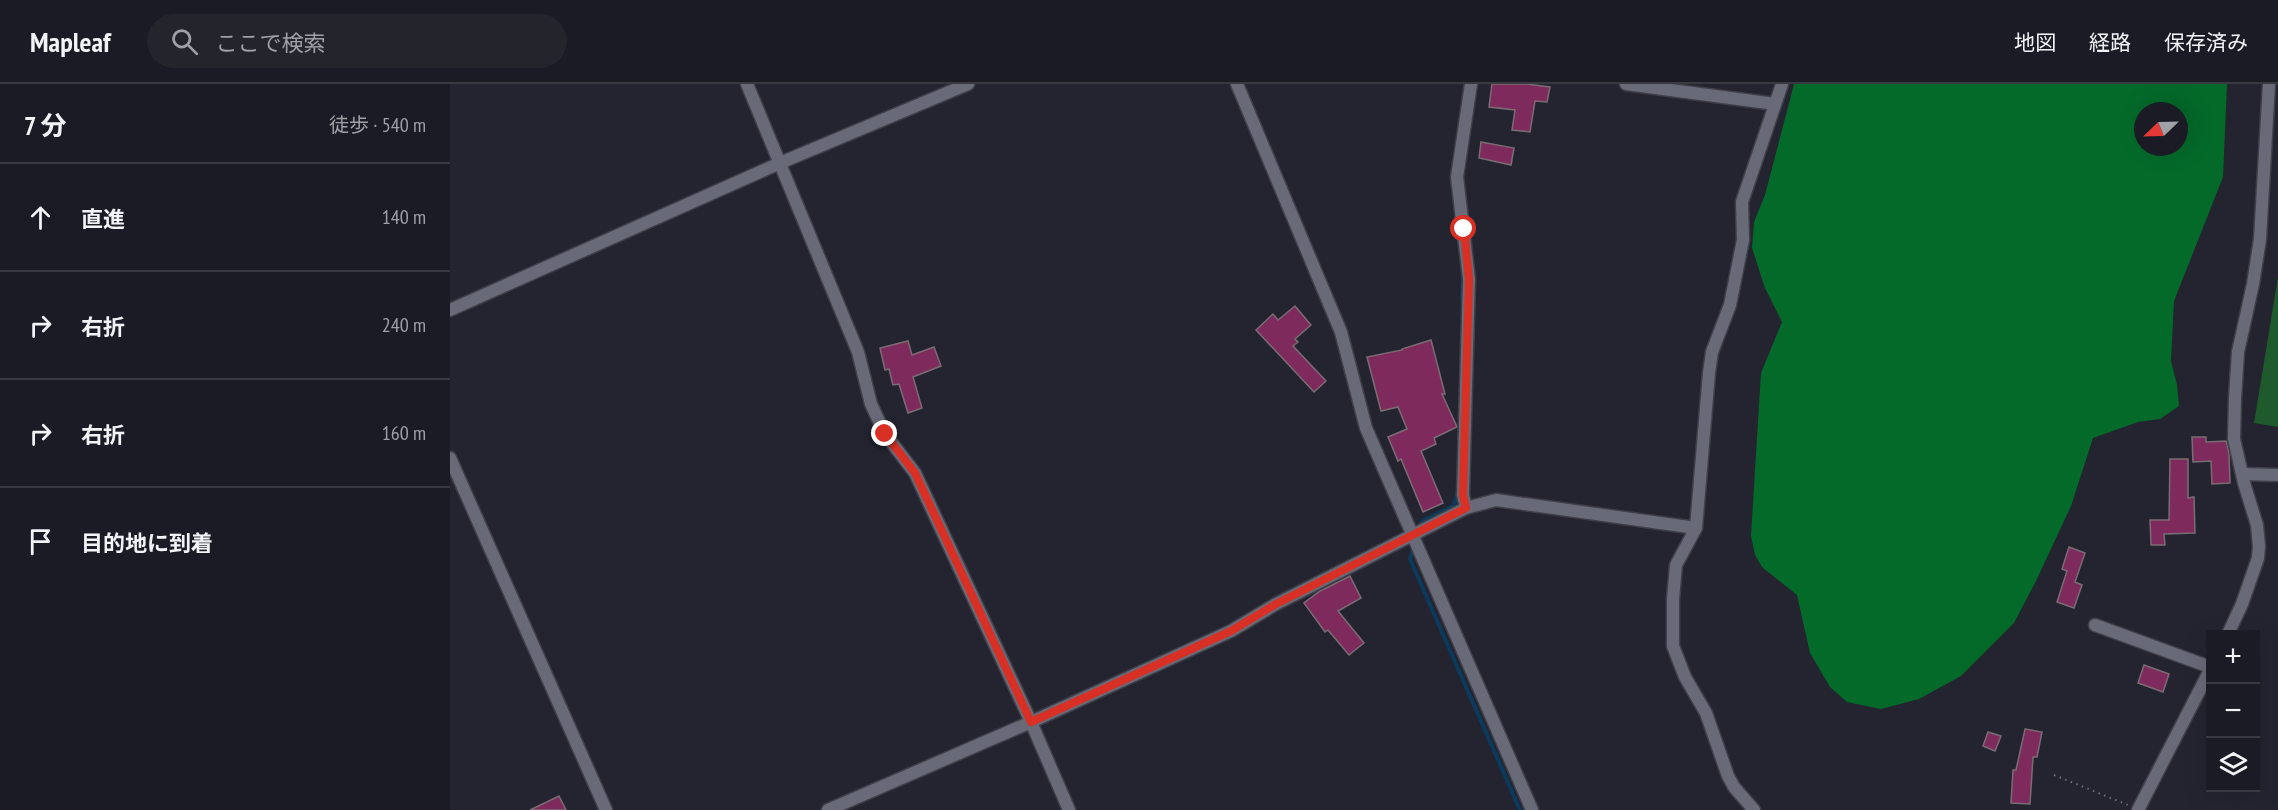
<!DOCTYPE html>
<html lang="ja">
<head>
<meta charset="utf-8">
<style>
	:root { --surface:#1a1b24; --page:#23242c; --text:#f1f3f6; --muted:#9fa1a6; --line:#383941 }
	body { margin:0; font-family:"PT Sans Narrow","Noto Sans JP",sans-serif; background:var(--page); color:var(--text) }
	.controls { position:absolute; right:18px; bottom:18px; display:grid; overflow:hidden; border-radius:0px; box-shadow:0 6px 24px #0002 }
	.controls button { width:54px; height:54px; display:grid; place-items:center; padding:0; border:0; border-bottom:2px solid var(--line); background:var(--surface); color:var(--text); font:30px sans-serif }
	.compass { position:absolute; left:1684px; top:18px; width:54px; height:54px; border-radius:50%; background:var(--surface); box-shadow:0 6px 24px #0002; rotate:247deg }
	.stop { position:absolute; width:18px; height:18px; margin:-14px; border:4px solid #d93025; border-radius:50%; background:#fff }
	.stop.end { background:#d93025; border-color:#fff; box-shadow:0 2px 6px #0008 }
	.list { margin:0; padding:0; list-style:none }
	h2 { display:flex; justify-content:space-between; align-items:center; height:78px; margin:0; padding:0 24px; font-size:26px }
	h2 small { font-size:20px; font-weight:400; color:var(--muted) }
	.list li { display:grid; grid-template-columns:39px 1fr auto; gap:18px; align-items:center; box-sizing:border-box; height:108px; padding:0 24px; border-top:2px solid var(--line) }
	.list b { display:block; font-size:22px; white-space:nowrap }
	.list em { font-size:20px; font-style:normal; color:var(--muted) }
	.icon { flex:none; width:33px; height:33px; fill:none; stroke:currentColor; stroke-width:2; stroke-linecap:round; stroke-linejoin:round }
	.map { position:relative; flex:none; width:1828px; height:726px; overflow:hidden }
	header { display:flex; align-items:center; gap:36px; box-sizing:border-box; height:84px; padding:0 30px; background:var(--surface); border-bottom:2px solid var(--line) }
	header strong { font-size:28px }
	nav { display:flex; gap:33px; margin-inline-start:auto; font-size:21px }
	.search { width:420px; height:54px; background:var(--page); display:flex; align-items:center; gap:15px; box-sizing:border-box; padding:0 21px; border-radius:33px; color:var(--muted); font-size:22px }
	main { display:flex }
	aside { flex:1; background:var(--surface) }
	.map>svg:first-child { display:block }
	.green { fill:#1e5a2c }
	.forest { fill:#046a2a; fill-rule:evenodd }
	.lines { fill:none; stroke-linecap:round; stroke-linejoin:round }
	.stream { stroke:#0b3a5c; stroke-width:4 }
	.building { fill:#7e2a5c; stroke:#7b6c73; stroke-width:1.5 }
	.street-casing { stroke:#3f3f48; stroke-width:15 }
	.path { stroke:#6c6d78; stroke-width:2; stroke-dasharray:1.5 4.5; stroke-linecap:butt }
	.street { stroke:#696a78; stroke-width:12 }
	.route { stroke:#d93025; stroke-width:8 }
</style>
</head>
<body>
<header>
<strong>Mapleaf</strong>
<div class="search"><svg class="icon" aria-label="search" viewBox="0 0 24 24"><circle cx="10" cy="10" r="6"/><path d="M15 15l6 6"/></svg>ここで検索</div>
<nav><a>地図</a><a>経路</a><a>保存済み</a></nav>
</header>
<main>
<aside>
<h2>7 分<small>徒歩 · 540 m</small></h2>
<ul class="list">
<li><svg class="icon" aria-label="ahead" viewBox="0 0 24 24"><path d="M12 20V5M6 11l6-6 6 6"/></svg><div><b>直進</b></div><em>140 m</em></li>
<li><svg class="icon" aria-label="right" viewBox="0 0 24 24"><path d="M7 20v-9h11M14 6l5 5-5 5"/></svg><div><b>右折</b></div><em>240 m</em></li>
<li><svg class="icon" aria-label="right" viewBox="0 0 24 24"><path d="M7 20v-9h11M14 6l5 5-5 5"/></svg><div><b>右折</b></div><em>160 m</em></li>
<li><svg class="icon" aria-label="arrive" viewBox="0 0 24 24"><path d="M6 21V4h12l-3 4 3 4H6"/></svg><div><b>目的地に到着</b></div></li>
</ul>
</aside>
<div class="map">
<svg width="1828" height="726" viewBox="0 0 1828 726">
	<rect width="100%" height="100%" fill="#232430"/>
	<polygon class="green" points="1828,193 1828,343 1804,339"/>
	<path class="forest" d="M 1344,0 L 1777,0 L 1773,93 L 1724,217 L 1721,277 L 1727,301 L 1729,322 L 1710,335 L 1688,338 L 1643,354 L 1621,422 L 1586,497 L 1564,539 L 1511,592 L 1469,615 L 1431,625 L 1397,618 L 1380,603 L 1360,569 L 1347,511 L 1312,483 L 1305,471 L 1301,452 L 1311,289 L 1332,238 L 1315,204 L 1302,164 L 1304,138 L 1315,111 ZM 1693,27 L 1729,27 L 1729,63 L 1693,63 Z"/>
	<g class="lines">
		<g class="stream">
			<polyline points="1002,98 1005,124"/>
			<polyline points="1012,216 1013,190"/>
			<polyline points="970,444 972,437 1003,422 1008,409"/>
			<polyline points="964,462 960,475 1070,726"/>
		</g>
	</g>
	<g class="building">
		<polygon points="1042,0 1077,0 1100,3 1097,18 1085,17 1080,48 1062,46 1065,26 1039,23"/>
		<polygon points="1031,58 1064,64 1061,81 1029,74"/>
		<polygon points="845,222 861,241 845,255 848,258 843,262 876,297 864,308 806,246 823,230 828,236"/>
		<polygon points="981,256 995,310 992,310 1007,343 984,354 986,360 971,367 993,419 973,428 951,375 948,377 938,353 957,345 948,323 931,327 917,273 952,266 952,265"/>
		<polygon points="458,257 462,271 484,263 491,282 463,293 472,324 458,329 449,300 443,301 439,285 435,286 430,264"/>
		<polygon points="1742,353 1756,353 1756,358 1776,357 1779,369 1780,399 1762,400 1761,377 1743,378"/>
		<polygon points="1720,375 1738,375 1738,414 1744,413 1745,449 1714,450 1715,461 1701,461 1700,436 1719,436"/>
		<polygon points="1619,463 1635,469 1625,498 1632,501 1624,524 1607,518 1617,487 1612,485"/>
		<polygon points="900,492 911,514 888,527 914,559 899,571 878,546 875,548 854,519 870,507"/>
		<polygon points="1694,581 1719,590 1713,608 1688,599"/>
		<polygon points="1575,645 1592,648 1587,673 1583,673 1580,720 1561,719 1563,686 1566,686"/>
		<polygon points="1538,648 1551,652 1545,667 1533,662"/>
		<polygon points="109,712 116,726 80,726"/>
	</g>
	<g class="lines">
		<defs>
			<g id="street">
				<polyline points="297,0 408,268 421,320 435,350 465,389 581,638 619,726"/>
				<polyline points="787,0 891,248 916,344 1082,726"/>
				<polyline points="1176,0 1325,20"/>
				<polyline points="0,226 330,79 518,0"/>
				<polyline points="0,374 156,726"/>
				<polyline points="1792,390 1828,391"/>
				<polyline points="1016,424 1013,411 1019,195 1007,93 1021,0"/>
				<polyline points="1645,541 1760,583"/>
				<polyline points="1778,550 1792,520 1808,474 1809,462 1807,441 1794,399 1784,355 1785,314 1788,268 1803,200 1810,155 1819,0"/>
				<polyline points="378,726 581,638 781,547 826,520 1016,424 1046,416 1246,444"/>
				<polyline points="1304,726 1284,703 1278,692 1256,629 1235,593 1223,562 1223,515 1226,481 1246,444 1259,289 1262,268 1280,221 1293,156 1292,118 1332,0"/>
				<polyline points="1688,726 1760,586"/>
			</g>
		</defs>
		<use href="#street" class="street-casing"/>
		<polyline class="path" points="1604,691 1678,721"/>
		<use href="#street" class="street"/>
	</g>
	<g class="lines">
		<polyline class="route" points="435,350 465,389 581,638 781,547 826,520 1016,424 1013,411 1019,195 1014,145"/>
	</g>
</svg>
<div class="controls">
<button>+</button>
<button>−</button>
<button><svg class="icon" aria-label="layers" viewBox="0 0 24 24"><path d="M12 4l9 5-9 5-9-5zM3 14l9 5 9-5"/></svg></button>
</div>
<svg class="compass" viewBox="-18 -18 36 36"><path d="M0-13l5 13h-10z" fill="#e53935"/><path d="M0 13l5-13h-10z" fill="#9fa1a6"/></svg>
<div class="stop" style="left:1014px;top:145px"></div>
<div class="stop end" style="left:435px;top:350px"></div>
</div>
</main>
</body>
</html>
